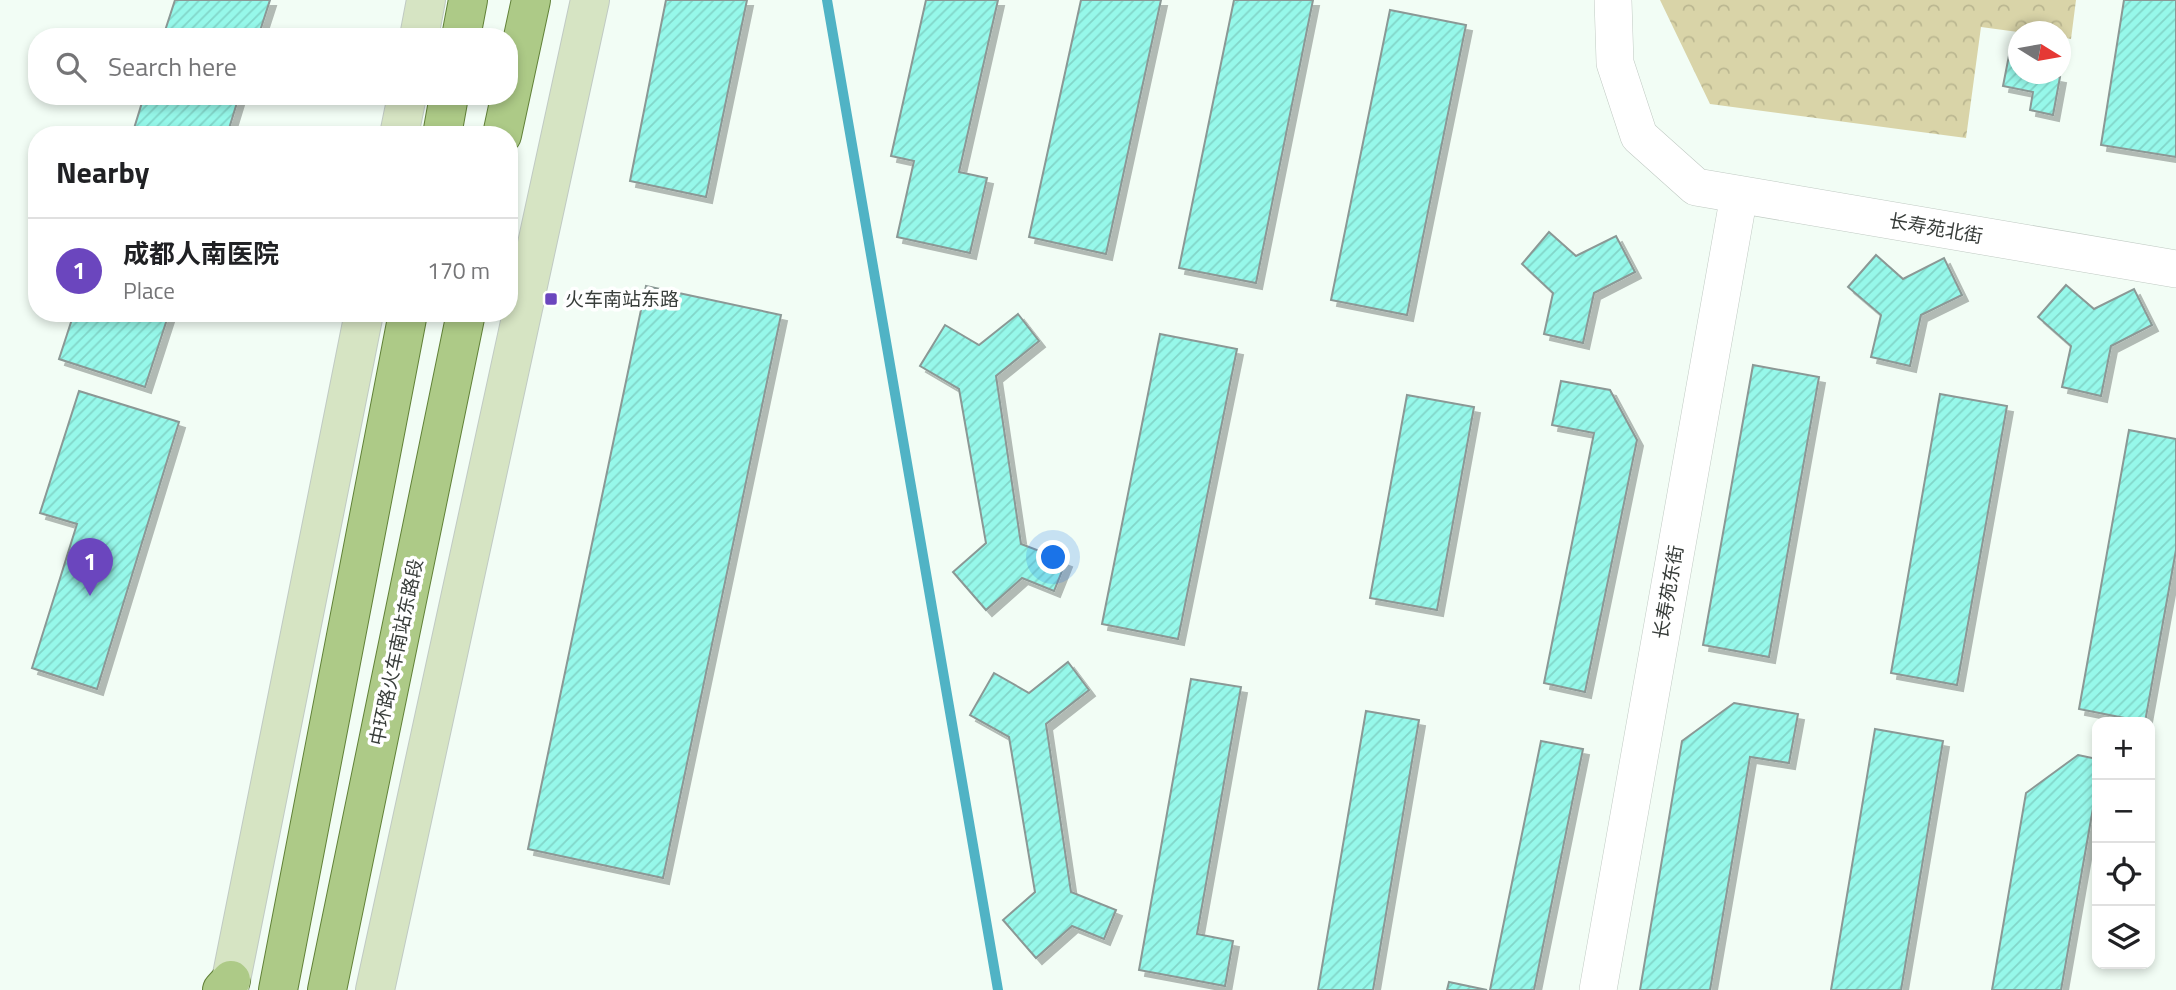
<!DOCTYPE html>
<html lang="en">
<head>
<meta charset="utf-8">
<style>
	:root { --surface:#fff; --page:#f2f2f2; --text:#202124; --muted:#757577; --line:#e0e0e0; --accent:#6b46be }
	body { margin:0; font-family:"Titillium Web","Noto Sans SC",sans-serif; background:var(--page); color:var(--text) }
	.controls { position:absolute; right:21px; bottom:21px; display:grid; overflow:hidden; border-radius:14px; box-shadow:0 4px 10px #0003 }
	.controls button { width:63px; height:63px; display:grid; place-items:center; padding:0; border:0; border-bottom:2px solid var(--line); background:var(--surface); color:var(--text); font:35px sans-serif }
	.compass { position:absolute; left:2008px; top:21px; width:63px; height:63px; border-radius:50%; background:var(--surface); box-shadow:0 4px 10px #0003; rotate:101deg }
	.you { position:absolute; left:1054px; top:558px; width:24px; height:24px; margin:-18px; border:5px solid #fff; border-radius:50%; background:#1a73e8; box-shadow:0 0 0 10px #1a73e833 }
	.badge { display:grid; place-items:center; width:46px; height:46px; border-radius:50%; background:var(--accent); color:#fff; font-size:23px; font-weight:700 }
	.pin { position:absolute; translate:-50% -58px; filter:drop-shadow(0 2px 4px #0008) }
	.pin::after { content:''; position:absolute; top:37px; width:24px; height:21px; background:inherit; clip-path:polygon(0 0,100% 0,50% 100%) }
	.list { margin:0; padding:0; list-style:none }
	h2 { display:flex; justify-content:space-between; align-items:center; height:91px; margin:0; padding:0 28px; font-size:30px }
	h2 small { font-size:23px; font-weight:400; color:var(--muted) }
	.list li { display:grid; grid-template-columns:46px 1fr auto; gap:21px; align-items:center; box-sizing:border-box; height:105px; padding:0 28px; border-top:2px solid var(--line) }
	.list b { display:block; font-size:26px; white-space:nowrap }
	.list p { margin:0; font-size:23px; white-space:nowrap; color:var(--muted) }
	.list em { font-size:23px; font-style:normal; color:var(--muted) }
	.icon { flex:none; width:38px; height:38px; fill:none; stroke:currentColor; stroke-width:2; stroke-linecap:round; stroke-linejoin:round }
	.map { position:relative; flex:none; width:2176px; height:990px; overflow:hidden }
	.search { position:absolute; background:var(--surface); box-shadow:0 4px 10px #0003; left:28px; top:28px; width:490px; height:77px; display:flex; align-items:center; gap:18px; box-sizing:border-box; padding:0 24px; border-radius:28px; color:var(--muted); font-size:26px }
	.panel { position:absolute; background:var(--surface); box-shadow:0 4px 10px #0003; left:28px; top:126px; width:490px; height:196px; border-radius:28px }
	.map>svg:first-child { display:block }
	.park { fill:url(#park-crowns) }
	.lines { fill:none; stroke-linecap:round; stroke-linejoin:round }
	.stream { stroke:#50b3c5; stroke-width:10 }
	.building { fill:url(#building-hatch); stroke:#8b9895; stroke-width:2; filter:url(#shadow) }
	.minor-casing { stroke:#c0cac3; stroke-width:38 }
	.secondary-casing { stroke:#c0cac3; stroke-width:40 }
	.primary-casing { stroke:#618138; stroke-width:40 }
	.minor { stroke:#fff; stroke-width:37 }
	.secondary { stroke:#d6e4c3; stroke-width:38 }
	.primary { stroke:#adca87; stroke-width:38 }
	.poi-dot { fill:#6b46be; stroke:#fff; stroke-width:2.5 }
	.labels { text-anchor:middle; stroke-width:7; stroke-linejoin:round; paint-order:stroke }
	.street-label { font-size:19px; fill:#383d3a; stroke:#fff }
	.poi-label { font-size:19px; fill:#383d3a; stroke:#fff; text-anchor:start }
</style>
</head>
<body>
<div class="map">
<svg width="2176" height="990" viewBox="0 0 2176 990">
	<defs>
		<pattern id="park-crowns" width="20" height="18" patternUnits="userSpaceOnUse" patternTransform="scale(1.75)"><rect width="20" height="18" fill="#d9d4a8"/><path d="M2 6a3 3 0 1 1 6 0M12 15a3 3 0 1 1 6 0" fill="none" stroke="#bbb791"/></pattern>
		<pattern id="building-hatch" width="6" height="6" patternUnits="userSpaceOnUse" patternTransform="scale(1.75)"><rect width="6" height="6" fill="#96f8ea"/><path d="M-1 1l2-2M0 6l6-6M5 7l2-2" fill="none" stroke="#82d6c9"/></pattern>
		<filter id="shadow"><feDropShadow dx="6" dy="6" stdDeviation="0" flood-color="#0004"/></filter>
	</defs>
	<rect width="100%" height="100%" fill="#f2fdf5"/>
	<polygon class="park" points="1660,0 2076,0 2071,39 2061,37 2060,32 2018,32 1981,27 1966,138 1710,104"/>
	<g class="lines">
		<polyline class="stream" points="827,0 998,990"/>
	</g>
	<g class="building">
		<polygon points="175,0 270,0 258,37 163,37"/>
		<polygon points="666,0 747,0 706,197 630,181"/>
		<polygon points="926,0 998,0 959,172 987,178 970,253 897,237 914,161 891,156"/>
		<polygon points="1081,0 1161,0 1106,254 1029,237"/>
		<polygon points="1234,0 1313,0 1256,283 1179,268"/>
		<polygon points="2124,0 2176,0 2176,157 2101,145"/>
		<polygon points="1390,10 1466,25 1407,315 1331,300"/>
		<polygon points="2012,40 2018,42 2018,74 2044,74 2060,77 2053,115 2030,110 2033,92 2003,86"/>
		<polygon points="144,96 239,96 227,135 132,135"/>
		<polygon points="1549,232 1576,256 1616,236 1635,272 1594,293 1583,343 1544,334 1553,293 1522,264"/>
		<polygon points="1876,255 1903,279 1944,258 1962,295 1921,315 1910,366 1871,357 1881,315 1848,287"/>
		<polygon points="2066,285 2094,309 2134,289 2152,325 2111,346 2101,396 2062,387 2071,346 2038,317"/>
		<polygon points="646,286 781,315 663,878 528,849"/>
		<polygon points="74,313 169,313 145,387 59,359"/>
		<polygon points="1018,314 1039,341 996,376 1021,544 1066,561 1054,591 1022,578 986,610 953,572 986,543 959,389 920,366 945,325 979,345"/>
		<polygon points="1160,334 1237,349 1178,639 1102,624"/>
		<polygon points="1753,365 1819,377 1769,657 1703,645"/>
		<polygon points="1561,381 1610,390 1637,440 1585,692 1544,683 1594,433 1552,425"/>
		<polygon points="79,391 179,422 97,689 32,668 77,524 40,513"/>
		<polygon points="1940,394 2007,406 1957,685 1891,673"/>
		<polygon points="1407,395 1474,407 1437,610 1370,598"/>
		<polygon points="2129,430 2176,439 2176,550 2145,722 2079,709"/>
		<polygon points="1068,662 1089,690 1046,724 1071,892 1116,910 1104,939 1072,926 1036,958 1003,920 1035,892 1009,737 970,715 994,673 1029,693"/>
		<polygon points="1191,679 1241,687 1197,934 1233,941 1225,986 1139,970"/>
		<polygon points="1734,703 1798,714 1789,763 1750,757 1710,990 1640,990 1682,741"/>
		<polygon points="1366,711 1419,720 1373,990 1318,990"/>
		<polygon points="1875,729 1943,741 1901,990 1831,990"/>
		<polygon points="1541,741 1583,749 1534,990 1490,990"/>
		<polygon points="2078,755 2097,759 2097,809 2093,808 2061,990 1992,990 2026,793"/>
		<polygon points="1449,982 1487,990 1447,990"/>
	</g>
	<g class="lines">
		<defs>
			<g id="minor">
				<polyline points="1613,0 1615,63 1639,136 1696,187 2176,269"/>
				<polyline points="1598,990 1739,195"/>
			</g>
			<g id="secondary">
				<polyline points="419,37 426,0"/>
				<polyline points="399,135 407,96"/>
				<polyline points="229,990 364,313"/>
				<polyline points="375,990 590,0"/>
			</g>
			<g id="primary">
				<polyline points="461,37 468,0"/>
				<polyline points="442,135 449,96"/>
				<polyline points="502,135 531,0"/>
				<polyline points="222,990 231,980"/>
				<polyline points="278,990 408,313"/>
				<polyline points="327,990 466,313"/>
			</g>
		</defs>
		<use href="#minor" class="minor-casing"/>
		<use href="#secondary" class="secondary-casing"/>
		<use href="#primary" class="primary-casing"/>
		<use href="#minor" class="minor"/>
		<use href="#secondary" class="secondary"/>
		<use href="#primary" class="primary"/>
	</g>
	<rect class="poi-dot" x="544" y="292" width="14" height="14" rx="3.5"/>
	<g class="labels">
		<g class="street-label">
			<text transform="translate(1936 228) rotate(10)" y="7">长寿苑北街</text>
			<text transform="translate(1668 592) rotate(-80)" y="7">长寿苑东街</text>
			<text transform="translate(396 652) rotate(-78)" y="7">中环路火车南站东路段</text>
		</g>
		<g class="poi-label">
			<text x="565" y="306">火车南站东路</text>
		</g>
	</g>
</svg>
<div class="controls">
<button>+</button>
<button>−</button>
<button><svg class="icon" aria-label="locate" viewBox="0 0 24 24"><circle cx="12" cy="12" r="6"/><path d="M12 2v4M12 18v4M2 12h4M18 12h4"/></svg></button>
<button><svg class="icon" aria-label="layers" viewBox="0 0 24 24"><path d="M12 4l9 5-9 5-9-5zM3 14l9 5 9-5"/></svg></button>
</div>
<svg class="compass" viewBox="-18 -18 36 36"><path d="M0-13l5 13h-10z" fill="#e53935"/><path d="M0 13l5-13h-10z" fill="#757577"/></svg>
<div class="you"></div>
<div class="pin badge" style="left:90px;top:596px">1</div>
<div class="search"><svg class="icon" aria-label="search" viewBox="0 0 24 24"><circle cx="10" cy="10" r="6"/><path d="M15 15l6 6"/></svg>Search here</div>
<section class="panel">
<h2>Nearby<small></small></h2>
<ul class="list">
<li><span class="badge">1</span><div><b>成都人南医院</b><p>Place</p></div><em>170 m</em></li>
</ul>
</section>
</div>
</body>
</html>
